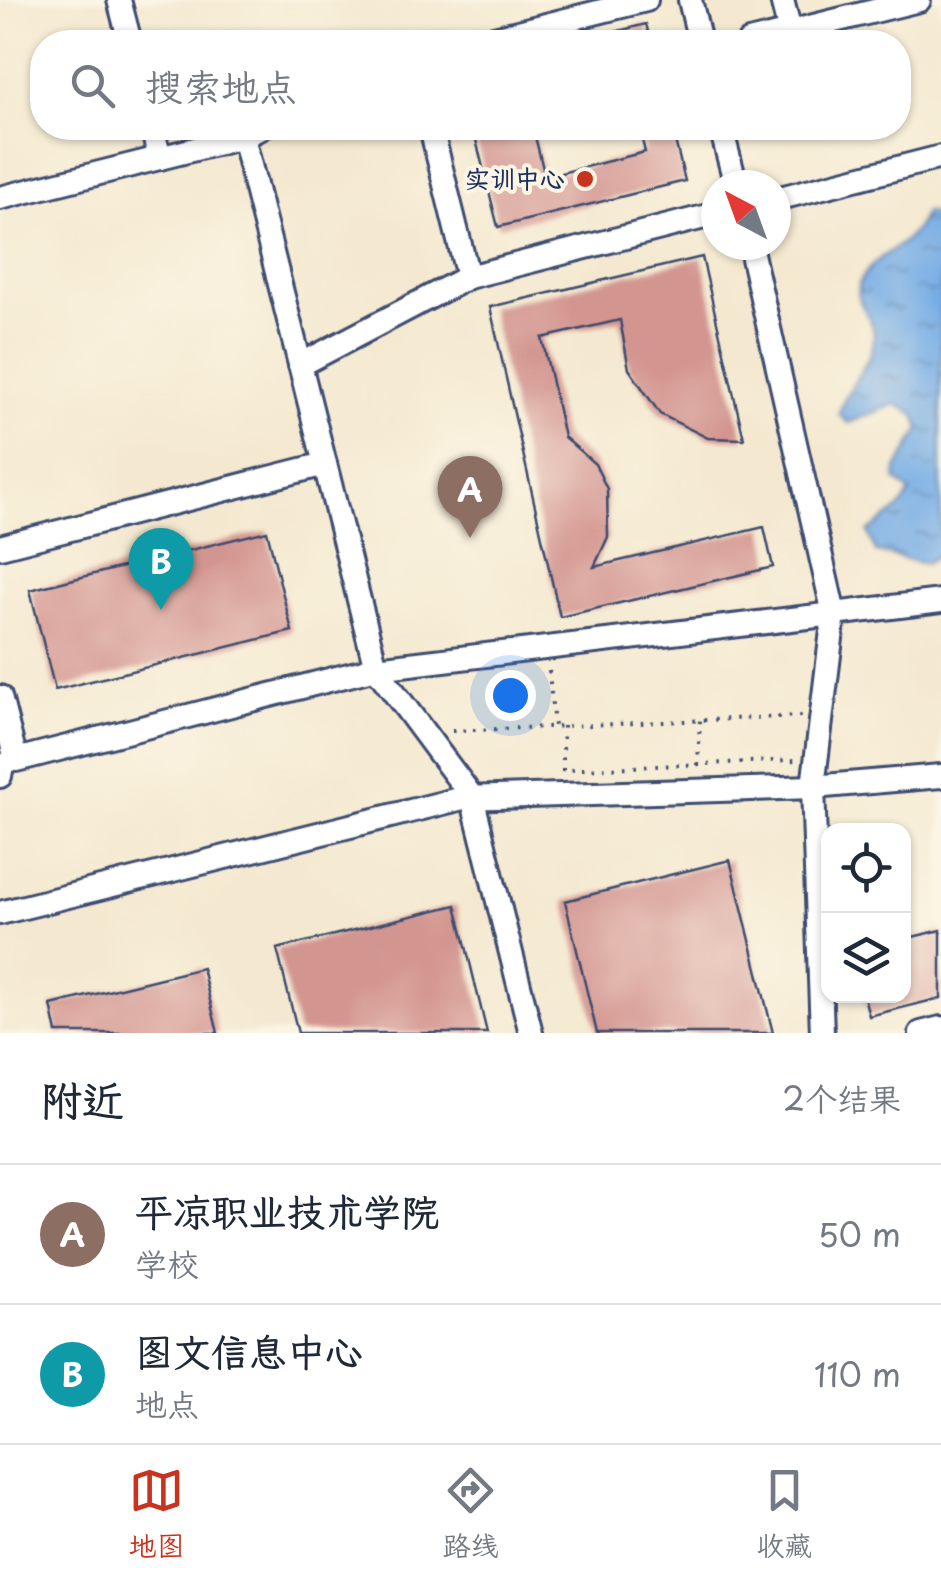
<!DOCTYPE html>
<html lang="zh">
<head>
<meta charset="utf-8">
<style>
	:root { --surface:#fff; --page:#f2f2f3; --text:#1f2937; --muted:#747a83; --line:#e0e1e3; --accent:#c8321e }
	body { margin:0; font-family:"Playpen Sans","LXGW WenKai TC",sans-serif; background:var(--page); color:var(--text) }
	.controls { position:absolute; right:30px; bottom:30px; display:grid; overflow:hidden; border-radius:20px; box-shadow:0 2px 8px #0004 }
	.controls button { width:90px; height:90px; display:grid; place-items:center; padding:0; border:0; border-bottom:2px solid var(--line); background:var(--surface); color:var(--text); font:50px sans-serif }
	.compass { position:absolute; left:701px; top:170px; width:90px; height:90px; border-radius:50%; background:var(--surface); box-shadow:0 2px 8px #0004; rotate:319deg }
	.you { position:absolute; left:510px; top:695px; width:35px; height:35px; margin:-25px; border:8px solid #fff; border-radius:50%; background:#1a73e8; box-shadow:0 0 0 15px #1a73e833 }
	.badge { display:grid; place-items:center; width:65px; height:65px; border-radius:50%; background:var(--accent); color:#fff; font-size:32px; font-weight:700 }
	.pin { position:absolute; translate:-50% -82px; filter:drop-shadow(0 2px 5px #0008) }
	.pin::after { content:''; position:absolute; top:52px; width:35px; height:30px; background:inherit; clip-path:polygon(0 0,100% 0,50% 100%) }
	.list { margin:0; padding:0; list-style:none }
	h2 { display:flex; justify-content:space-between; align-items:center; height:130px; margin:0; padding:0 40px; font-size:42px }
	h2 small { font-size:32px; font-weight:400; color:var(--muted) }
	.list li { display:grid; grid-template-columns:65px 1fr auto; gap:30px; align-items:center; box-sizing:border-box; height:140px; padding:0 40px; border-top:2px solid var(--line) }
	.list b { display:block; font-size:38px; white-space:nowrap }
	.list p { margin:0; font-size:32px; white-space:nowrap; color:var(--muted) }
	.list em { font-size:32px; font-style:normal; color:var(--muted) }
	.icon { flex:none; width:55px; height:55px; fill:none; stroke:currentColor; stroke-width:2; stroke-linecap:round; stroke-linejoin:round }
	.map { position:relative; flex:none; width:941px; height:1033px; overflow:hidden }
	.search { position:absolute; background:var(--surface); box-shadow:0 2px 8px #0004; left:30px; right:30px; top:30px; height:110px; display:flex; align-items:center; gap:25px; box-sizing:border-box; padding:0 35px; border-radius:40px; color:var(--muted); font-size:38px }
	.sheet { height:410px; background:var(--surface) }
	nav { display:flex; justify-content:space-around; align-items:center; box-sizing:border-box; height:140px; border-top:2px solid var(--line); background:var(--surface); font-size:28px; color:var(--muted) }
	nav a { display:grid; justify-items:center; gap:5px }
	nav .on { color:var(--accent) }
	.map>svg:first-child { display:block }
	.water { fill:url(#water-ripples); stroke:#496ea2; stroke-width:2.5 }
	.building { fill:#d39590 }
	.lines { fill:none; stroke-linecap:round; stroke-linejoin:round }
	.minor-casing { stroke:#3c4b6f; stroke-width:28 }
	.path { stroke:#3c4b6f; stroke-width:4; stroke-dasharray:2.5 8; stroke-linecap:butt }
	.minor { stroke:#fff; stroke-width:22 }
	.poi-dot { fill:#c8321e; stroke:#fcf5e5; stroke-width:4 }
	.labels { text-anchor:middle; stroke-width:8; stroke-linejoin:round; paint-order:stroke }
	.poi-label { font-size:25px; font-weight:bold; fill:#1b2f5e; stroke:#fcf5e5; text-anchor:end }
</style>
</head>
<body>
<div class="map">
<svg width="941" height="1033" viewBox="0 0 941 1033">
	<defs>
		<pattern id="water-ripples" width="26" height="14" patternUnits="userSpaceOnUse" patternTransform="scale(2.5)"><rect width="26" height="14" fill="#77ade5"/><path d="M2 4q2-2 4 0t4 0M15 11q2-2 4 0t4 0" fill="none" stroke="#618dbd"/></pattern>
	</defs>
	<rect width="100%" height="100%" fill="#fcf5e5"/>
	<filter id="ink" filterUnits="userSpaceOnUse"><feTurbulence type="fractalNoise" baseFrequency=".01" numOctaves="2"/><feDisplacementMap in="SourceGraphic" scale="20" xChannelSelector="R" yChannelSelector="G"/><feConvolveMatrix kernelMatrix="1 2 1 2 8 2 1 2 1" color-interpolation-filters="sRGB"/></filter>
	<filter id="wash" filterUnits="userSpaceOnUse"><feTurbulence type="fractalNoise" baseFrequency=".0048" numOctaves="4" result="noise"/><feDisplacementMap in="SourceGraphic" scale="40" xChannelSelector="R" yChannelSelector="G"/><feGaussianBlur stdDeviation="2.25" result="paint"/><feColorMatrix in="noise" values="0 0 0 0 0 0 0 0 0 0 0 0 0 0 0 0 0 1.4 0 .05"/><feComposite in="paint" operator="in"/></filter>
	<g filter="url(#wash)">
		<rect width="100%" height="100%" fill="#f4e9d0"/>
		<path class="water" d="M 925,212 L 938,215 L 941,229 L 941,553 L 925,564 L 876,552 L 868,532 L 901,507 L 910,492 L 896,480 L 897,469 L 920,429 L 915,415 L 896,404 L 848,423 L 839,414 C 845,387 874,363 874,336 C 875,316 848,300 862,278 C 883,246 909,251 925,212 Z"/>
		<g id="blocks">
			<g class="building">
				<polygon points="646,24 651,42 579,42 579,41"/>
				<polygon points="473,128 533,128 545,177 645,152 639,128 672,128 685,181 498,227"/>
				<polygon points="702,257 744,439 708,438 660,414 629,369 620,320 542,338 564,437 595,464 607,489 608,537 594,567 764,527 773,567 560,617 490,307"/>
				<polygon points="267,531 292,631 55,690 30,590"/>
				<polygon points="730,860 773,1033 597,1033 565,901"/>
				<polygon points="456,905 487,1033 298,1033 277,949"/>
				<polygon points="941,930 941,998 869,1016 864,996 904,996 904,939"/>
				<polygon points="202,968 218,1033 57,1033 51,1005"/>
			</g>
		</g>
	</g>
	<g filter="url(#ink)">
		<use href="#blocks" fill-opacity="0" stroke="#3c4b6f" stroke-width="2.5"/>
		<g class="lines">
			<defs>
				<g id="minor">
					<polyline points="119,0 130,42"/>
					<polyline points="690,0 700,42"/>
					<polyline points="782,0 790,32"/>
					<polyline points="478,42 646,0"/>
					<polyline points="749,42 919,0"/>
					<polyline points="152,128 160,158"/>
					<polyline points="431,128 468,277"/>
					<polyline points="721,128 736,185"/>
					<polyline points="0,198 243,137 261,128"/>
					<polyline points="776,199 941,157"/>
					<polyline points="750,245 834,614 941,601"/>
					<polyline points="300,365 468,277 716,214"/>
					<polyline points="0,547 325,464 243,137"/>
					<polyline points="376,668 834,614 813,787 822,1033"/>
					<polyline points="376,668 472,797 531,1033"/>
					<polyline points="0,697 16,760 376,668 325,464"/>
					<polyline points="0,776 2,765"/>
					<polyline points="0,913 463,798 813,787 941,776"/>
					<polyline points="921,1033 941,1028"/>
				</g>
			</defs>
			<use href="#minor" class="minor-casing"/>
			<g class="path">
				<polyline points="549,671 554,727"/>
				<polyline points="563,726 563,770"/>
				<polyline points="452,731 802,716"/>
				<polyline points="698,765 700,720"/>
				<polyline points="561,770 796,760"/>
			</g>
			<use href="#minor" class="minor"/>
		</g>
	</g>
	<circle class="poi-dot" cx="585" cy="179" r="10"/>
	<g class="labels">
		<g class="poi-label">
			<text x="565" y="188">实训中心</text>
		</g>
	</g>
</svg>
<div class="controls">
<button><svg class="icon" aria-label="locate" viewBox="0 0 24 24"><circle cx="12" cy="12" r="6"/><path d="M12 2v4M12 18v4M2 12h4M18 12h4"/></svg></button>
<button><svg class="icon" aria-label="layers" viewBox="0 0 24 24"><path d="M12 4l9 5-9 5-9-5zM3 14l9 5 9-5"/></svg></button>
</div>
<svg class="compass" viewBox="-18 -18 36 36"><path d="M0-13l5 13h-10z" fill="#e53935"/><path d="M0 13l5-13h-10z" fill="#747a83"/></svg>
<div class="you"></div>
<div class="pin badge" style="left:470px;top:538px;background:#8d6e63">A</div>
<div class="pin badge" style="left:161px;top:610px;background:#0f9aa8">B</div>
<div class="search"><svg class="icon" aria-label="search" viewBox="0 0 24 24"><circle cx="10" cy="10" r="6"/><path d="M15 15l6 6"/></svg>搜索地点</div>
</div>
<section class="sheet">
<h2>附近<small>2个结果</small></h2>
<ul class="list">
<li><span class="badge" style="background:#8d6e63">A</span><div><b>平凉职业技术学院</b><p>学校</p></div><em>50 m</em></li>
<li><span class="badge" style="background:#0f9aa8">B</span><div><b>图文信息中心</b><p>地点</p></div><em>110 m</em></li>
</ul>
</section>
<nav>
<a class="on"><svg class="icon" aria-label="map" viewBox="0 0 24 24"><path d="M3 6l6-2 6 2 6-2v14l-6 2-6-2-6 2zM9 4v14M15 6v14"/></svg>地图</a>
<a><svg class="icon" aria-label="directions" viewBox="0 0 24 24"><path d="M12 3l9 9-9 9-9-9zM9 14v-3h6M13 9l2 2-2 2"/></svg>路线</a>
<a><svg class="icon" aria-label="saved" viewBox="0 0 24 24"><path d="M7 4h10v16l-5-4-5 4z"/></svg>收藏</a>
</nav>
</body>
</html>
